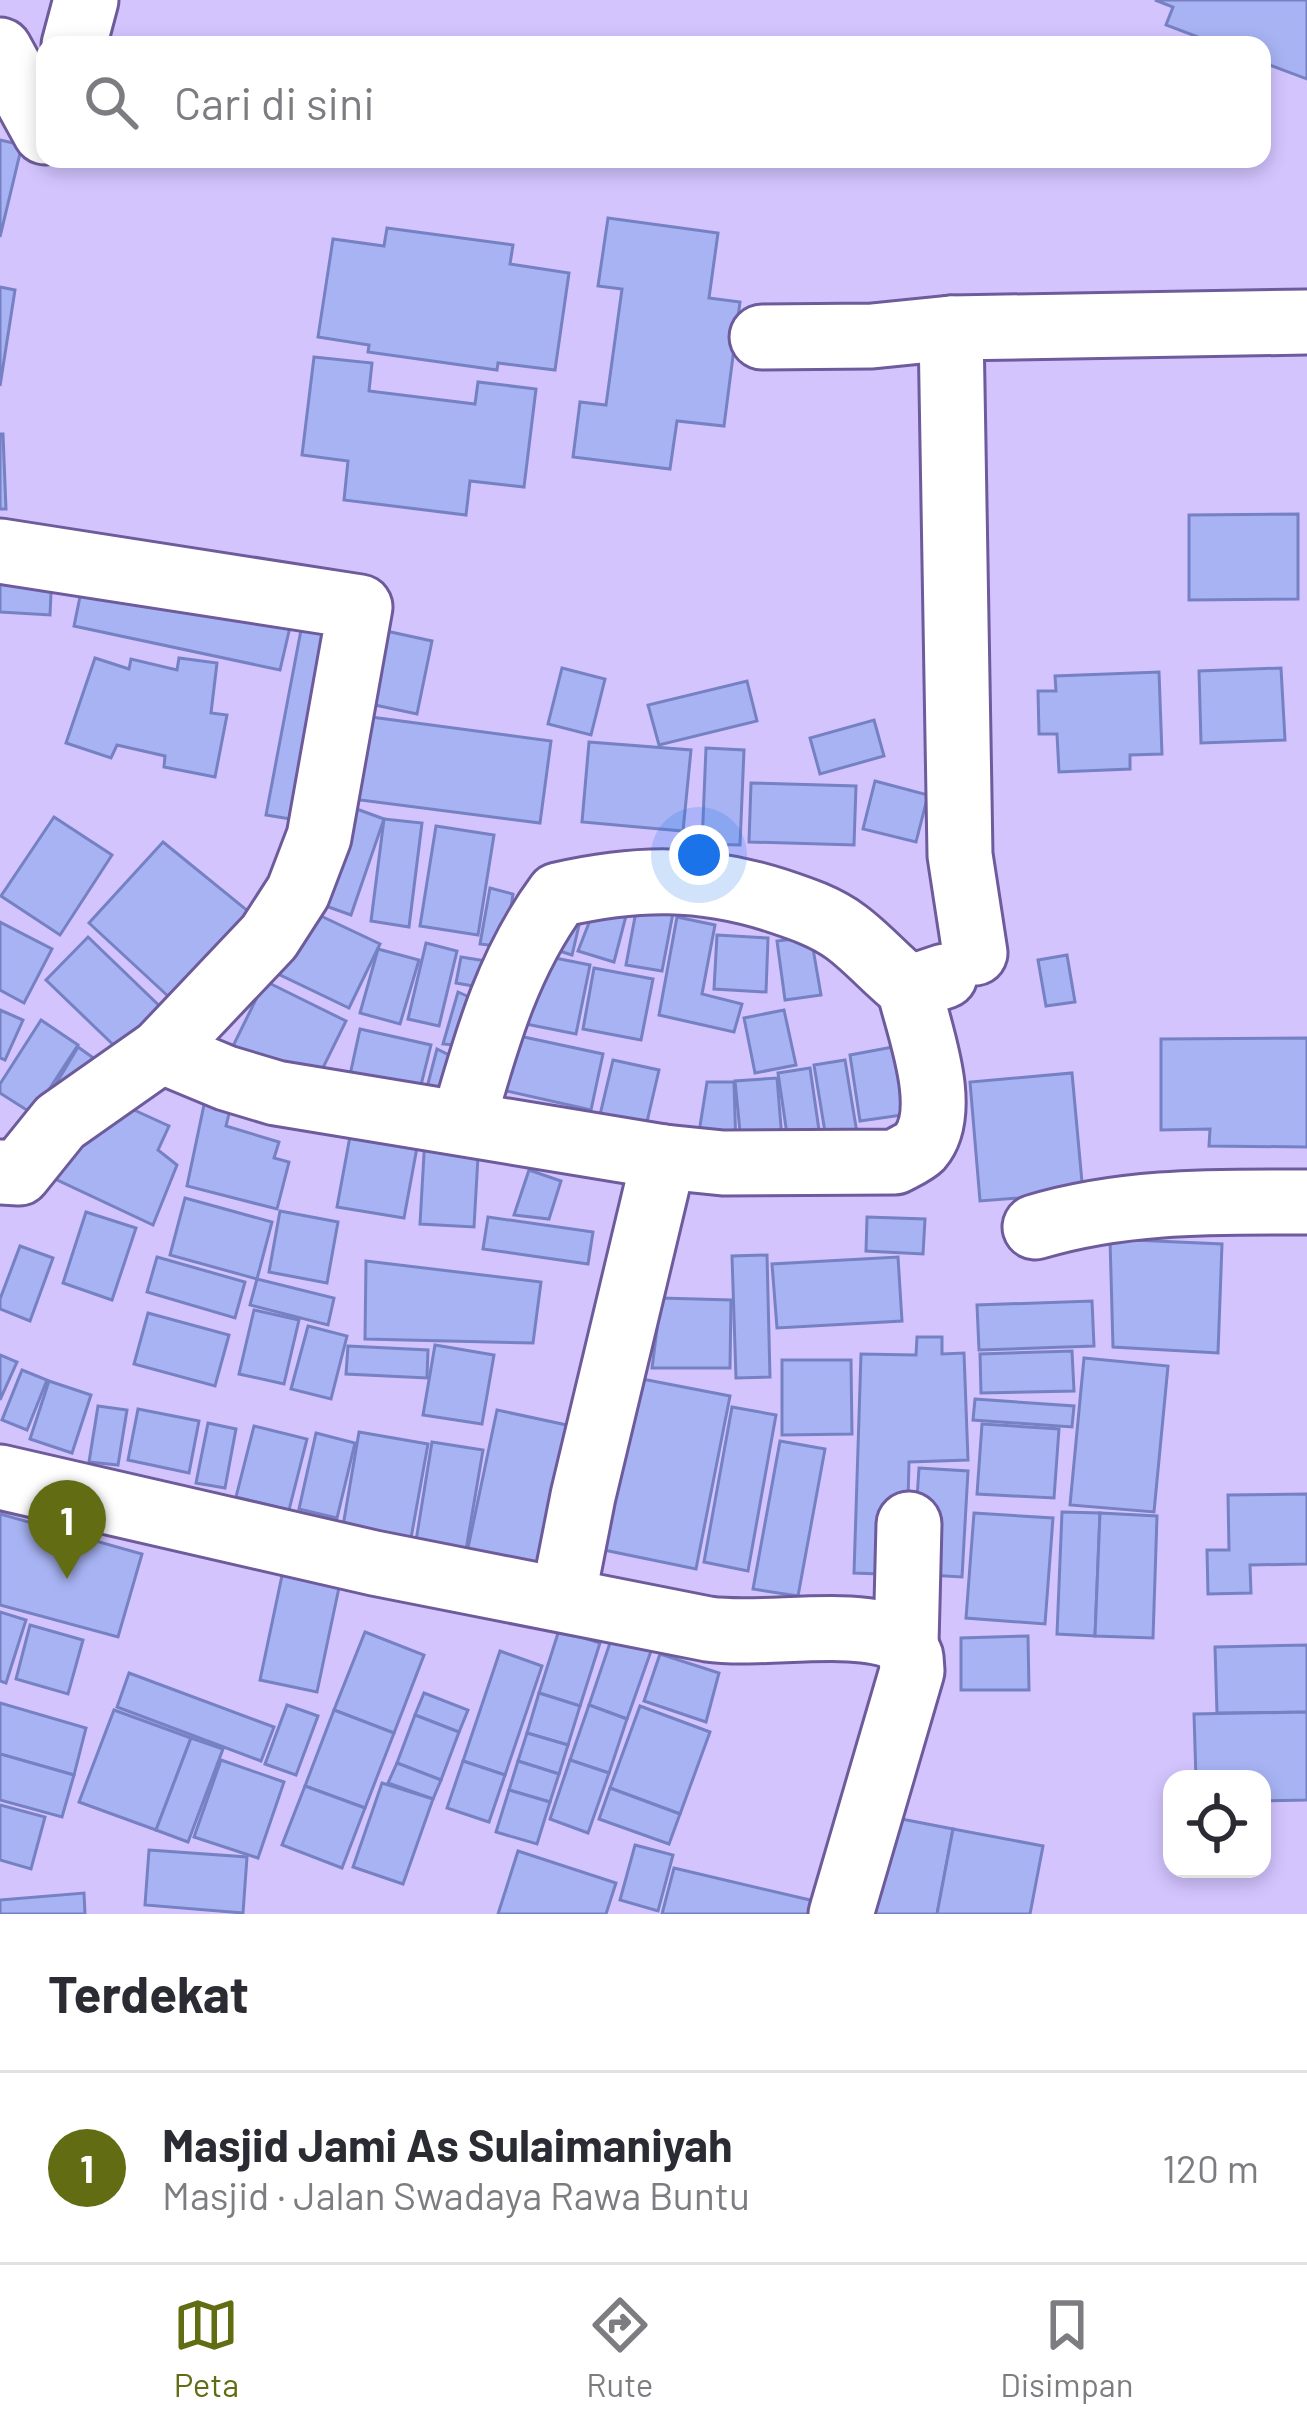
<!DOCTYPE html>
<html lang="id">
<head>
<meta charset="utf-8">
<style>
	:root { --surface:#fff; --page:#f2f2f3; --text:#2b2b33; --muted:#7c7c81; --line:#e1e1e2; --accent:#626c12 }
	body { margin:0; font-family:Barlow,sans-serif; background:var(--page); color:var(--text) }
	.controls { position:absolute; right:36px; bottom:36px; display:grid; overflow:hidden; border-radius:24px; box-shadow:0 6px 18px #0003 }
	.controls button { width:108px; height:108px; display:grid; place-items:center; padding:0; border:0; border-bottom:3px solid var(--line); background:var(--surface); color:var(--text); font:60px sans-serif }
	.you { position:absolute; left:699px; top:855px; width:42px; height:42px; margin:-30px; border:9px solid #fff; border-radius:50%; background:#1a73e8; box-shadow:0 0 0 18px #1a73e833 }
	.badge { display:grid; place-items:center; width:78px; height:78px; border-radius:50%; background:var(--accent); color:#fff; font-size:39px; font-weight:700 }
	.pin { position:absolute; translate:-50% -99px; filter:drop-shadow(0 3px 6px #0008) }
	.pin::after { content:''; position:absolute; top:63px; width:42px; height:36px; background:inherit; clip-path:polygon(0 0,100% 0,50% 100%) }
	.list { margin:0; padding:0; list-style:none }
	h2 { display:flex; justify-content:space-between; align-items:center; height:156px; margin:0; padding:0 48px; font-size:51px }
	h2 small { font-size:39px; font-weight:400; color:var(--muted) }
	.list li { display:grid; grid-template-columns:78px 1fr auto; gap:36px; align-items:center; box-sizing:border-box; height:192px; padding:0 48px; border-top:3px solid var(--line) }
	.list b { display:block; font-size:45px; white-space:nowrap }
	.list p { margin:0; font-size:39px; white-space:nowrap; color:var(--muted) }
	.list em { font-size:39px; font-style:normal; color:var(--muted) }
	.icon { flex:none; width:66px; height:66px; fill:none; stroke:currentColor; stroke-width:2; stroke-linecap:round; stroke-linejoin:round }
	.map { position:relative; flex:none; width:1307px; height:1914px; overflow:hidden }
	.search { position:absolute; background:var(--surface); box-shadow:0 6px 18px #0003; left:36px; right:36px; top:36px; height:132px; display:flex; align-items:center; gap:30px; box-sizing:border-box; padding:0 42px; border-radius:24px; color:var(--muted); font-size:45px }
	.sheet { height:348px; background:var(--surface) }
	nav { display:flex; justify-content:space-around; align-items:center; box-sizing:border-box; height:168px; border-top:3px solid var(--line); background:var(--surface); font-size:33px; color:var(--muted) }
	nav a { display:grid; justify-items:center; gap:6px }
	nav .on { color:var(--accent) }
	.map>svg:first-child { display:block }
	.building { fill:#a7b3f3; stroke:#7681c3; stroke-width:3 }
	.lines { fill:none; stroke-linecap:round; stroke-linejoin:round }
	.minor-casing { stroke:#6e5b9b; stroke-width:69 }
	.minor { stroke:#fff; stroke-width:63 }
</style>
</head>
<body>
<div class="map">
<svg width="1307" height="1914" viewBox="0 0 1307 1914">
	<rect width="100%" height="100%" fill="#d3c4fe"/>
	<g class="building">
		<polygon points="1155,0 1307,0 1307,79 1262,62 1262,45 1219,45 1166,25 1173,7"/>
		<polygon points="0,140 22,145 0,237"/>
		<polygon points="608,218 718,233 709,298 740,302 724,426 677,421 670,469 573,457 580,402 606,405 622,289 598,286"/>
		<polygon points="387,228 513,245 510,264 569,273 555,370 498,363 497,370 368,352 369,345 318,337 333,239 384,246"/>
		<polygon points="0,287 15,290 0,386"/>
		<polygon points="314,357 372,363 369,391 475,404 478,382 536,389 524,487 470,481 466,515 344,500 348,461 302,455"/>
		<polygon points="0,434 3,434 6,509 0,509"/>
		<polygon points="1298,514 1298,599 1189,600 1189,515"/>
		<polygon points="0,568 52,571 50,615 0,612"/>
		<polygon points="83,582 290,627 280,670 74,626"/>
		<polygon points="377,629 432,641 417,714 361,702"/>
		<polygon points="301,630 338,637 303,821 266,815"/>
		<polygon points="95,658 129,669 131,659 177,670 179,658 217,663 211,713 227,715 215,777 164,767 165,756 117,745 111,758 66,743"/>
		<polygon points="562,668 605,679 591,735 548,724"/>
		<polygon points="1281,668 1285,740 1201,743 1199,671"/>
		<polygon points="1159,672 1162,754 1130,755 1130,769 1059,772 1057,734 1039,734 1038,691 1056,691 1055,676"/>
		<polygon points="747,681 757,721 659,745 648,705"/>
		<polygon points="356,715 551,741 540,823 345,798"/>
		<polygon points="874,720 884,756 820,774 810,738"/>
		<polygon points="589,742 691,750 683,831 582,822"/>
		<polygon points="706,748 744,750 740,845 702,844"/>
		<polygon points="875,781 928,795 916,842 863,829"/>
		<polygon points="751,783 856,786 854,845 749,842"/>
		<polygon points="343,804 384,819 351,915 309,900"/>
		<polygon points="54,817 112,855 60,935 1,896"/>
		<polygon points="384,819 422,823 409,927 371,921"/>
		<polygon points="436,826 494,835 478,935 420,926"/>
		<polygon points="163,842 265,925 183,1010 89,923"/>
		<polygon points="490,888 513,894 505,947 480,944"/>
		<polygon points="637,906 673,913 662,971 626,965"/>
		<polygon points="304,908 380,944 349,1008 274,972"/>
		<polygon points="594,910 626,916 614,962 578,951"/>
		<polygon points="581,917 572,955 550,948"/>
		<polygon points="677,917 715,925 702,994 742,1004 734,1032 659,1015"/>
		<polygon points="0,922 52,949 24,1003 0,990"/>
		<polygon points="717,935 768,938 766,992 714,989"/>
		<polygon points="88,937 171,1017 129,1060 46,980"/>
		<polygon points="811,937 821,995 785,1000 777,941"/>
		<polygon points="426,943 457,951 439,1026 408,1019"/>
		<polygon points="378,949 419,960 400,1024 360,1013"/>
		<polygon points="535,954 590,965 576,1034 521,1023"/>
		<polygon points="1067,955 1075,1002 1046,1006 1038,960"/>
		<polygon points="461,957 486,961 479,987 456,983"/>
		<polygon points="594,968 653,979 641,1040 583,1029"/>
		<polygon points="265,981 346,1021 314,1086 233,1046"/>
		<polygon points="458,992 476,1000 464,1046 443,1044"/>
		<polygon points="0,1010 23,1020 5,1060 0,1058"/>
		<polygon points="784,1010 796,1065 755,1073 744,1018"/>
		<polygon points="41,1020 78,1045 33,1114 0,1093 0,1084"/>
		<polygon points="360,1029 431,1045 420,1089 350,1075"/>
		<polygon points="510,1034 603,1054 591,1110 498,1089"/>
		<polygon points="1307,1038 1307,1147 1209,1146 1210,1129 1161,1130 1161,1039"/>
		<polygon points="898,1046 909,1114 860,1121 850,1055"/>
		<polygon points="78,1047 106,1067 44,1104"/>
		<polygon points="437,1049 453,1057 452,1097 426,1091"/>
		<polygon points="613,1060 659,1070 646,1126 600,1115"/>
		<polygon points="845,1060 857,1133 826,1138 814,1065"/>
		<polygon points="810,1068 820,1137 788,1141 778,1073"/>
		<polygon points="1072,1073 1083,1193 980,1201 970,1082"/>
		<polygon points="777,1078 782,1139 741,1142 735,1081"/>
		<polygon points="707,1082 734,1082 736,1149 697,1145"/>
		<polygon points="101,1095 169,1126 158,1150 177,1165 153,1225 51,1177"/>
		<polygon points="205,1100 231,1106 226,1126 279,1142 274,1158 289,1162 277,1209 187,1186"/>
		<polygon points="351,1131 418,1142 404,1218 337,1207"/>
		<polygon points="425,1136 479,1139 474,1227 420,1224"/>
		<polygon points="529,1170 561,1181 549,1219 514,1215"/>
		<polygon points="185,1198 272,1222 257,1279 170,1255"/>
		<polygon points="280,1211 338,1222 327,1283 269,1272"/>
		<polygon points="86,1212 136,1228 112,1300 63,1283"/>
		<polygon points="488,1217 593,1232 588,1264 483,1249"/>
		<polygon points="867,1217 925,1219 923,1254 866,1251"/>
		<polygon points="1110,1239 1222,1244 1218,1353 1113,1347"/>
		<polygon points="20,1246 53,1258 30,1321 0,1309 0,1299"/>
		<polygon points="767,1255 770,1377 736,1378 732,1256"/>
		<polygon points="157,1257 245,1282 235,1318 147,1292"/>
		<polygon points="898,1257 902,1321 777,1328 772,1264"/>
		<polygon points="366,1261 541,1282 533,1343 365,1339"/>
		<polygon points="257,1279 334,1298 328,1325 250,1305"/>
		<polygon points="661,1298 731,1300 730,1368 652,1368"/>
		<polygon points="1092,1301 1094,1346 979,1350 977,1305"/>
		<polygon points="254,1310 299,1320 284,1384 239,1374"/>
		<polygon points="148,1313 229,1335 215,1386 134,1364"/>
		<polygon points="308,1326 347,1336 331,1399 291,1389"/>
		<polygon points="917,1337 942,1337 942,1354 964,1353 968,1460 909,1462 906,1575 854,1573 861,1354 916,1355"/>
		<polygon points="435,1345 494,1355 482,1424 423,1415"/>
		<polygon points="348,1346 428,1350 427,1378 346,1374"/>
		<polygon points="1072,1351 1074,1391 981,1393 980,1354"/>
		<polygon points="0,1355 17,1362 0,1400"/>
		<polygon points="1084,1358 1168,1366 1154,1512 1070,1505"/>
		<polygon points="782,1360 851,1360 852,1434 782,1435"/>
		<polygon points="22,1370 47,1380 27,1430 2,1420"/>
		<polygon points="637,1378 730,1396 696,1569 604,1550"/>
		<polygon points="49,1381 91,1395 72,1453 30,1439"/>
		<polygon points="975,1399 1074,1406 1072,1427 973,1420"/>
		<polygon points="98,1406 127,1410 118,1465 89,1462"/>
		<polygon points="732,1407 776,1415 748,1571 704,1562"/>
		<polygon points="138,1409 199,1421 189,1473 128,1460"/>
		<polygon points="497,1410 590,1430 557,1586 464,1567"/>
		<polygon points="208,1423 236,1429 225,1488 196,1483"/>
		<polygon points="982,1424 1059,1429 1054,1498 977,1494"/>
		<polygon points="254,1426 307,1439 289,1510 236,1497"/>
		<polygon points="359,1432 428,1444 411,1538 343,1526"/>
		<polygon points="316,1433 355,1443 337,1518 299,1509"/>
		<polygon points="780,1441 825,1449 798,1596 753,1589"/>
		<polygon points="432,1442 483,1450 466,1550 416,1541"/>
		<polygon points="919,1468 968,1471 962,1577 912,1574"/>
		<polygon points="1307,1494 1307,1564 1250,1565 1251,1593 1208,1594 1207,1550 1229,1550 1228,1495"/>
		<polygon points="1062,1512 1100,1513 1095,1636 1057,1634"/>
		<polygon points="974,1513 1053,1518 1045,1624 966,1618"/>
		<polygon points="1100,1513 1157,1516 1153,1638 1095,1636"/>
		<polygon points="0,1514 142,1554 118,1637 0,1605"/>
		<polygon points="284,1566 341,1578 317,1692 260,1680"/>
		<polygon points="0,1612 26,1620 6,1683 0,1681"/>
		<polygon points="30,1625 83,1640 68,1694 16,1679"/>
		<polygon points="616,1625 656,1637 627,1719 589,1705"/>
		<polygon points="559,1630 600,1643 580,1706 539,1693"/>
		<polygon points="365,1632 424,1655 394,1733 334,1710"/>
		<polygon points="1028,1636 1029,1690 961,1690 961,1638"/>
		<polygon points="1307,1645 1307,1712 1217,1713 1215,1647"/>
		<polygon points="500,1651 542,1666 505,1775 463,1761"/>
		<polygon points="660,1654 719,1673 706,1722 644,1701"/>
		<polygon points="129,1673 274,1727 261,1761 117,1707"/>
		<polygon points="424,1693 468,1710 459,1732 415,1715"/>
		<polygon points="539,1693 580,1706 568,1745 527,1733"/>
		<polygon points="0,1703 86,1728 74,1775 0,1754"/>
		<polygon points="287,1705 318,1716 296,1775 265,1764"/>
		<polygon points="589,1705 627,1719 609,1773 570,1760"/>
		<polygon points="640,1706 710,1732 680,1814 610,1788"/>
		<polygon points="114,1710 191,1738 156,1830 79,1802"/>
		<polygon points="334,1710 394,1733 365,1808 305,1786"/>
		<polygon points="1307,1712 1307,1800 1262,1801 1262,1779 1196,1779 1194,1714"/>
		<polygon points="415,1715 459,1732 441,1780 397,1763"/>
		<polygon points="527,1733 568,1745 559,1774 518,1761"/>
		<polygon points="191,1738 223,1749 188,1842 156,1830"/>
		<polygon points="0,1754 74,1775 62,1817 0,1800"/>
		<polygon points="221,1760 284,1782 258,1858 194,1837"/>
		<polygon points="570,1760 609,1773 588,1833 550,1819"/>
		<polygon points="463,1761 505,1775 489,1822 447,1808"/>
		<polygon points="518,1761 559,1774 550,1802 509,1790"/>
		<polygon points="397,1763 441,1780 433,1799 388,1783"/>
		<polygon points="382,1783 433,1799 403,1884 353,1867"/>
		<polygon points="305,1786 365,1808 342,1868 282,1845"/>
		<polygon points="610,1788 680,1814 669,1844 599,1819"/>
		<polygon points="509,1790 550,1802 537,1844 496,1832"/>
		<polygon points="0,1805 45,1817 31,1869 0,1860"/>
		<polygon points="886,1816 953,1829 937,1914 866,1914"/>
		<polygon points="953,1829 1043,1846 1030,1914 937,1914"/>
		<polygon points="635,1845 673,1855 658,1911 620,1900"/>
		<polygon points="149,1850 247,1857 243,1913 145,1905"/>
		<polygon points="518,1851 616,1883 606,1914 498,1914"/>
		<polygon points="674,1868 827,1904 825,1914 662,1914"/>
		<polygon points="84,1893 85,1914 0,1914 0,1900"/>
	</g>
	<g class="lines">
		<defs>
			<g id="minor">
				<polyline points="74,45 86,0"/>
				<polyline points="0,50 45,132"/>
				<polyline points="951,328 960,855 975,953"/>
				<polyline points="762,337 872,336 951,328 1307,322"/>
				<polyline points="0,551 360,607 319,837 298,892 269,937 161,1051 60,1122 19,1173 0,1172"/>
				<path d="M 161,1051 L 226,1078 L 276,1093 L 664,1157 L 723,1163 L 895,1162 C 902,1158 914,1153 920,1147 C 951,1111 919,1030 909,988 L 945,976"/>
				<path d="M 463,1122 C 486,1042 507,964 558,895 C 637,877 701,876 778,901 C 802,909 826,917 846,932 C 869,949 887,971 909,988"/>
				<path d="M 1035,1227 C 1125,1200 1214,1202 1307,1202"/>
				<path d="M 0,1477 L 374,1563 L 708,1629 C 763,1637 856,1617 902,1640 L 911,1657 L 912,1671 L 841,1914"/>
				<polyline points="563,1598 583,1496 664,1157"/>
				<polyline points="906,1644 909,1524"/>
			</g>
		</defs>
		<use href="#minor" class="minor-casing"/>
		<use href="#minor" class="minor"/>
	</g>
</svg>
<div class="controls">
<button><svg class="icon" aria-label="locate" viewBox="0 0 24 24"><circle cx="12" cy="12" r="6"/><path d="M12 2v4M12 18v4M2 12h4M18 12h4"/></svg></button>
</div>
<div class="you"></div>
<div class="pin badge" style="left:67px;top:1579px">1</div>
<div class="search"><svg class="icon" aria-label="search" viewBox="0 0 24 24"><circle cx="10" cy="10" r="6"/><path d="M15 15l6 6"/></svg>Cari di sini</div>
</div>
<section class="sheet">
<h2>Terdekat<small></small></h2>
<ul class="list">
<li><span class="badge">1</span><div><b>Masjid Jami As Sulaimaniyah</b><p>Masjid · Jalan Swadaya Rawa Buntu</p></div><em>120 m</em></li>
</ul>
</section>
<nav>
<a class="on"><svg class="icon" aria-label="map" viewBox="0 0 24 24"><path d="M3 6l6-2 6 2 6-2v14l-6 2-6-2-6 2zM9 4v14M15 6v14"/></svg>Peta</a>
<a><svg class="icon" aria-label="directions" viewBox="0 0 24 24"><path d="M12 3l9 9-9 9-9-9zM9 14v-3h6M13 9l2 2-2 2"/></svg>Rute</a>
<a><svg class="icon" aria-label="saved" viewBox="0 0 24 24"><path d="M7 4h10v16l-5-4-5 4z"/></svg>Disimpan</a>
</nav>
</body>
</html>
